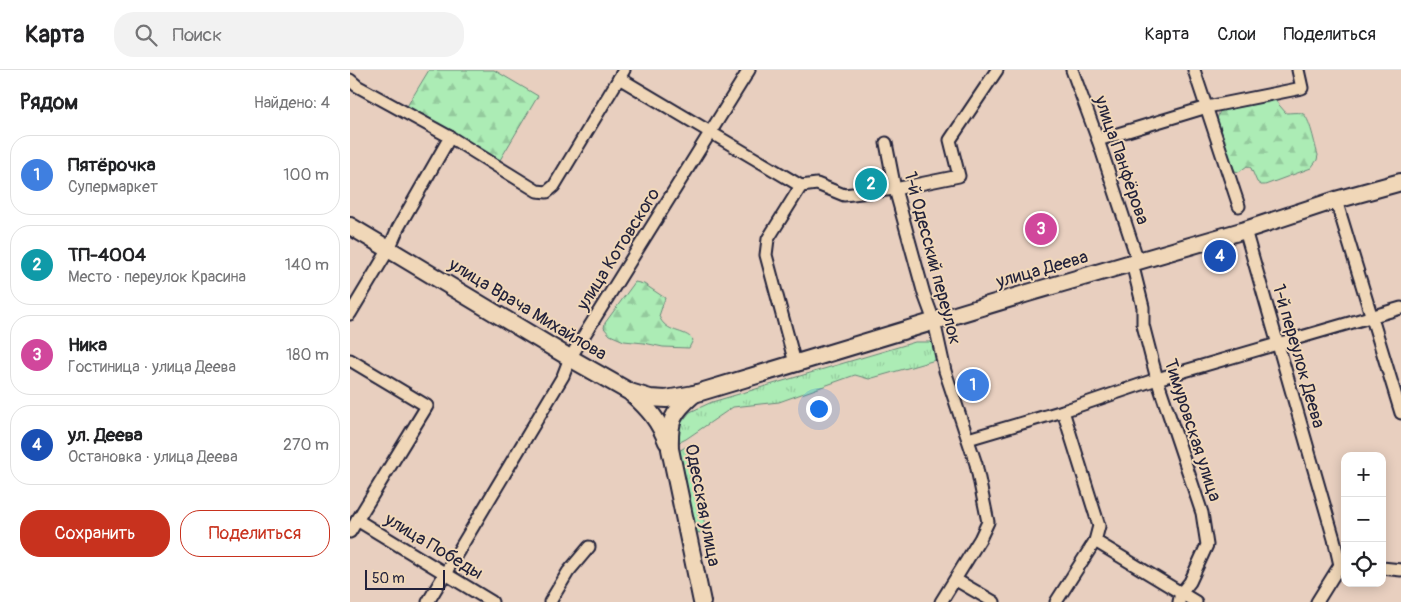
<!DOCTYPE html>
<html lang="ru">
<head>
<meta charset="utf-8">
<style>
	:root { --surface:#fff; --page:#f2f2f2; --text:#202124; --muted:#757577; --line:#e0e0e0; --accent:#c8321e }
	body { margin:0; font-family:Pangolin,sans-serif; background:var(--page); color:var(--text) }
	.controls { position:absolute; right:15px; bottom:15px; display:grid; overflow:hidden; border-radius:10px; box-shadow:0 2px 12px #0003 }
	.controls button { width:45px; height:45px; display:grid; place-items:center; padding:0; border:0; border-bottom:1px solid var(--line); background:var(--surface); color:var(--text); font:25px sans-serif }
	.scale { position:absolute; left:15px; bottom:12px; width:80px; box-sizing:border-box; padding-left:5px; border:2px solid #22223b; border-top:0; font-size:14px; line-height:18px; white-space:nowrap; color:#22223b; -webkit-text-stroke:4px #f0d7b8; paint-order:stroke }
	.you { position:absolute; left:468px; top:338px; width:18px; height:18px; margin:-12px; border:4px solid #fff; border-radius:50%; background:#1a73e8; box-shadow:0 0 0 8px #1a73e833 }
	.badge { display:grid; place-items:center; width:32px; height:32px; border-radius:50%; background:var(--accent); color:#fff; font-size:16px; font-weight:700 }
	.pin { position:absolute; translate:-50% -50%; border:2px solid #fff; box-shadow:0 1px 5px #0006 }
	.list { margin:0; padding:0; list-style:none }
	h2 { display:flex; justify-content:space-between; align-items:center; height:65px; margin:0; padding:0 20px; font-size:21px }
	h2 small { font-size:16px; font-weight:400; color:var(--muted) }
	.list li { display:grid; grid-template-columns:32px 1fr auto; gap:15px; align-items:center; box-sizing:border-box; height:80px; margin:0 10px 10px; padding:0 10px; border:1px solid var(--line); border-radius:20px }
	.list b { display:block; font-size:19px; white-space:nowrap }
	.list p { margin:0; font-size:16px; white-space:nowrap; color:var(--muted) }
	.list em { font-size:16px; font-style:normal; color:var(--muted) }
	.actions { display:flex; gap:10px; padding:15px 20px }
	.actions a { flex:1; padding:11px 0; border:1px solid var(--accent); border-radius:20px; text-align:center; font-size:18px; color:var(--accent) }
	.actions .main { background:var(--accent); color:#fff }
	.icon { flex:none; width:28px; height:28px; fill:none; stroke:currentColor; stroke-width:2; stroke-linecap:round; stroke-linejoin:round }
	.map { position:relative; flex:none; width:1051px; height:532px; overflow:hidden }
	header { display:flex; align-items:center; gap:30px; box-sizing:border-box; height:70px; padding:0 25px; background:var(--surface); border-bottom:1px solid var(--line) }
	header strong { font-size:24px }
	nav { display:flex; gap:28px; margin-inline-start:auto; font-size:18px }
	.search { width:350px; height:45px; background:var(--page); display:flex; align-items:center; gap:12px; box-sizing:border-box; padding:0 18px; border-radius:20px; color:var(--muted); font-size:19px }
	main { display:flex }
	aside { flex:1; background:var(--surface) }
	.map>svg:first-child { display:block }
	.grass { fill:url(#grass-tufts); stroke:#678778 }
	.forest { fill:url(#forest-firs); stroke:#678778 }
	.lines { fill:none; stroke-linecap:round; stroke-linejoin:round }
	.minor-casing { stroke:#22223b; stroke-width:15 }
	.secondary-casing { stroke:#22223b; stroke-width:20 }
	.minor { stroke:#f0d7b8; stroke-width:11 }
	.secondary { stroke:#f0d7b8; stroke-width:16 }
	.labels { text-anchor:middle; stroke-width:4; stroke-linejoin:round; paint-order:stroke }
	.street-label { font-size:18px; fill:#22223b; stroke:#f0d7b8 }
</style>
</head>
<body>
<header>
<strong>Карта</strong>
<div class="search"><svg class="icon" aria-label="search" viewBox="0 0 24 24"><circle cx="10" cy="10" r="6"/><path d="M15 15l6 6"/></svg>Поиск</div>
<nav><a>Карта</a><a>Слои</a><a>Поделиться</a></nav>
</header>
<main>
<aside>
<h2>Рядом<small>Найдено: 4</small></h2>
<ul class="list">
<li><span class="badge" style="background:#3f7fe0">1</span><div><b>Пятёрочка</b><p>Супермаркет</p></div><em>100 m</em></li>
<li><span class="badge" style="background:#0f9aa8">2</span><div><b>ТП-4004</b><p>Место · переулок Красина</p></div><em>140 m</em></li>
<li><span class="badge" style="background:#d1479c">3</span><div><b>Ника</b><p>Гостиница · улица Деева</p></div><em>180 m</em></li>
<li><span class="badge" style="background:#1a4fb4">4</span><div><b>ул. Деева</b><p>Остановка · улица Деева</p></div><em>270 m</em></li>
</ul>
<div class="actions"><a class="main">Сохранить</a><a>Поделиться</a></div>
</aside>
<div class="map">
<svg width="1051" height="532" viewBox="0 0 1051 532">
	<defs>
		<pattern id="grass-tufts" width="24" height="20" patternUnits="userSpaceOnUse" patternTransform="scale(1.25)"><rect width="24" height="20" fill="#acecb5"/><path d="M3 7l-1-3M5 7V3M7 7l1-3M15 17l-1-3M17 17v-4M19 17l1-3" fill="none" stroke="#94ca9d"/></pattern>
		<pattern id="forest-firs" width="22" height="20" patternUnits="userSpaceOnUse" patternTransform="scale(1.25)"><rect width="22" height="20" fill="#acecb5"/><path d="M5 1l3.5 6h-7zM16 11l3.5 6h-7z" fill="#94ca9d"/></pattern>
	</defs>
	<rect width="100%" height="100%" fill="#e8cfbf"/>
	<filter id="ink" filterUnits="userSpaceOnUse"><feTurbulence type="fractalNoise" baseFrequency=".02" numOctaves="2"/><feDisplacementMap in="SourceGraphic" scale="10" xChannelSelector="R" yChannelSelector="G"/><feConvolveMatrix kernelMatrix="1 2 1 2 8 2 1 2 1" color-interpolation-filters="sRGB"/></filter>
	<g filter="url(#ink)">
		<g class="grass">
			<polygon points="565,272 584,272 589,289 519,309 505,305 429,332 383,337 336,369 326,374 327,358 340,342 362,332"/>
			<polygon points="339,375 356,461 349,463 346,461 342,457 327,382"/>
		</g>
		<g class="forest">
			<polygon points="79,0 144,0 188,26 147,95 56,38"/>
			<path d="M 924,29 L 936,43 C 940,43 948,42 952,43 C 960,46 965,77 968,85 L 967,90 L 961,98 L 915,115 L 911,115 L 907,112 L 901,98 L 897,96 L 889,102 L 885,101 C 879,90 867,63 867,50 C 868,44 870,41 874,36 Z"/>
			<path d="M 285,212 L 294,214 L 315,228 L 309,246 C 316,264 335,259 343,270 L 339,278 L 313,277 L 294,273 L 274,271 L 260,265 L 254,258 L 255,253 Z"/>
		</g>
		<g class="lines">
			<defs>
				<g id="minor">
					<polyline points="722,0 748,70 788,191"/>
					<polyline points="844,0 889,136"/>
					<polyline points="269,8 451,116"/>
					<polyline points="0,10 7,16 100,67 187,121 197,122 204,116 274,0"/>
					<polyline points="748,70 857,37 952,18 948,0"/>
					<polyline points="536,73 545,119 574,224 584,251 595,301 626,394 638,452 630,469 591,532"/>
					<polyline points="451,116 467,114 494,125 545,119 609,106 600,70 647,0"/>
					<polyline points="986,130 1051,343"/>
					<polyline points="895,160 984,469 990,495 967,532"/>
					<polyline points="782,193 793,237 793,255 807,309 852,443 857,475 840,512 831,523 829,532"/>
					<polyline points="0,244 39,179 48,158 100,67"/>
					<polyline points="0,290 77,336 0,462"/>
					<polyline points="445,293 416,185 418,169 451,116"/>
					<polyline points="618,369 713,341 807,309 1051,238"/>
					<polyline points="7,450 142,532"/>
					<polyline points="745,471 846,532"/>
					<polyline points="1032,498 1051,500"/>
					<polyline points="606,510 644,532"/>
					<polyline points="78,532 213,306 220,288 399,0"/>
					<polyline points="200,532 218,502 239,477"/>
					<polyline points="706,532 745,471 749,456 713,341"/>
				</g>
				<g id="secondary">
					<polyline points="0,156 220,288 280,322 300,328 316,329 344,324 678,223 895,160 986,130 1051,112"/>
					<path d="M 282,324 C 299,339 309,351 317,372"/>
					<path d="M 344,324 C 322,343 319,350 320,379 L 352,532"/>
				</g>
			</defs>
			<use href="#minor" class="minor-casing"/>
			<use href="#secondary" class="secondary-casing"/>
			<use href="#minor" class="minor"/>
			<use href="#secondary" class="secondary"/>
		</g>
	</g>
	<g class="labels">
		<g class="street-label">
			<text transform="translate(772 90) rotate(71)" y="6">улица Панфёрова</text>
			<text transform="translate(268 179) rotate(-58)" y="6">улица Котовского</text>
			<text transform="translate(583 188) rotate(75)" y="6">1-й Одесский переулок</text>
			<text transform="translate(692 199) rotate(-16)" y="6">улица Деева</text>
			<text transform="translate(178 239) rotate(31)" y="6">улица Врача Михайлова</text>
			<text transform="translate(949 286) rotate(74)" y="6">1-й переулок Деева</text>
			<text transform="translate(843 360) rotate(72)" y="6">Тимуровская улица</text>
			<text transform="translate(353 435) rotate(79)" y="6">Одесская улица</text>
			<text transform="translate(84 476) rotate(31)" y="6">улица Победы</text>
		</g>
	</g>
</svg>
<div class="controls">
<button>+</button>
<button>−</button>
<button><svg class="icon" aria-label="locate" viewBox="0 0 24 24"><circle cx="12" cy="12" r="6"/><path d="M12 2v4M12 18v4M2 12h4M18 12h4"/></svg></button>
</div>
<div class="scale">50 m</div>
<div class="you"></div>
<div class="pin badge" style="left:623px;top:315px;background:#3f7fe0">1</div>
<div class="pin badge" style="left:521px;top:114px;background:#0f9aa8">2</div>
<div class="pin badge" style="left:691px;top:159px;background:#d1479c">3</div>
<div class="pin badge" style="left:870px;top:186px;background:#1a4fb4">4</div>
</div>
</main>
</body>
</html>
